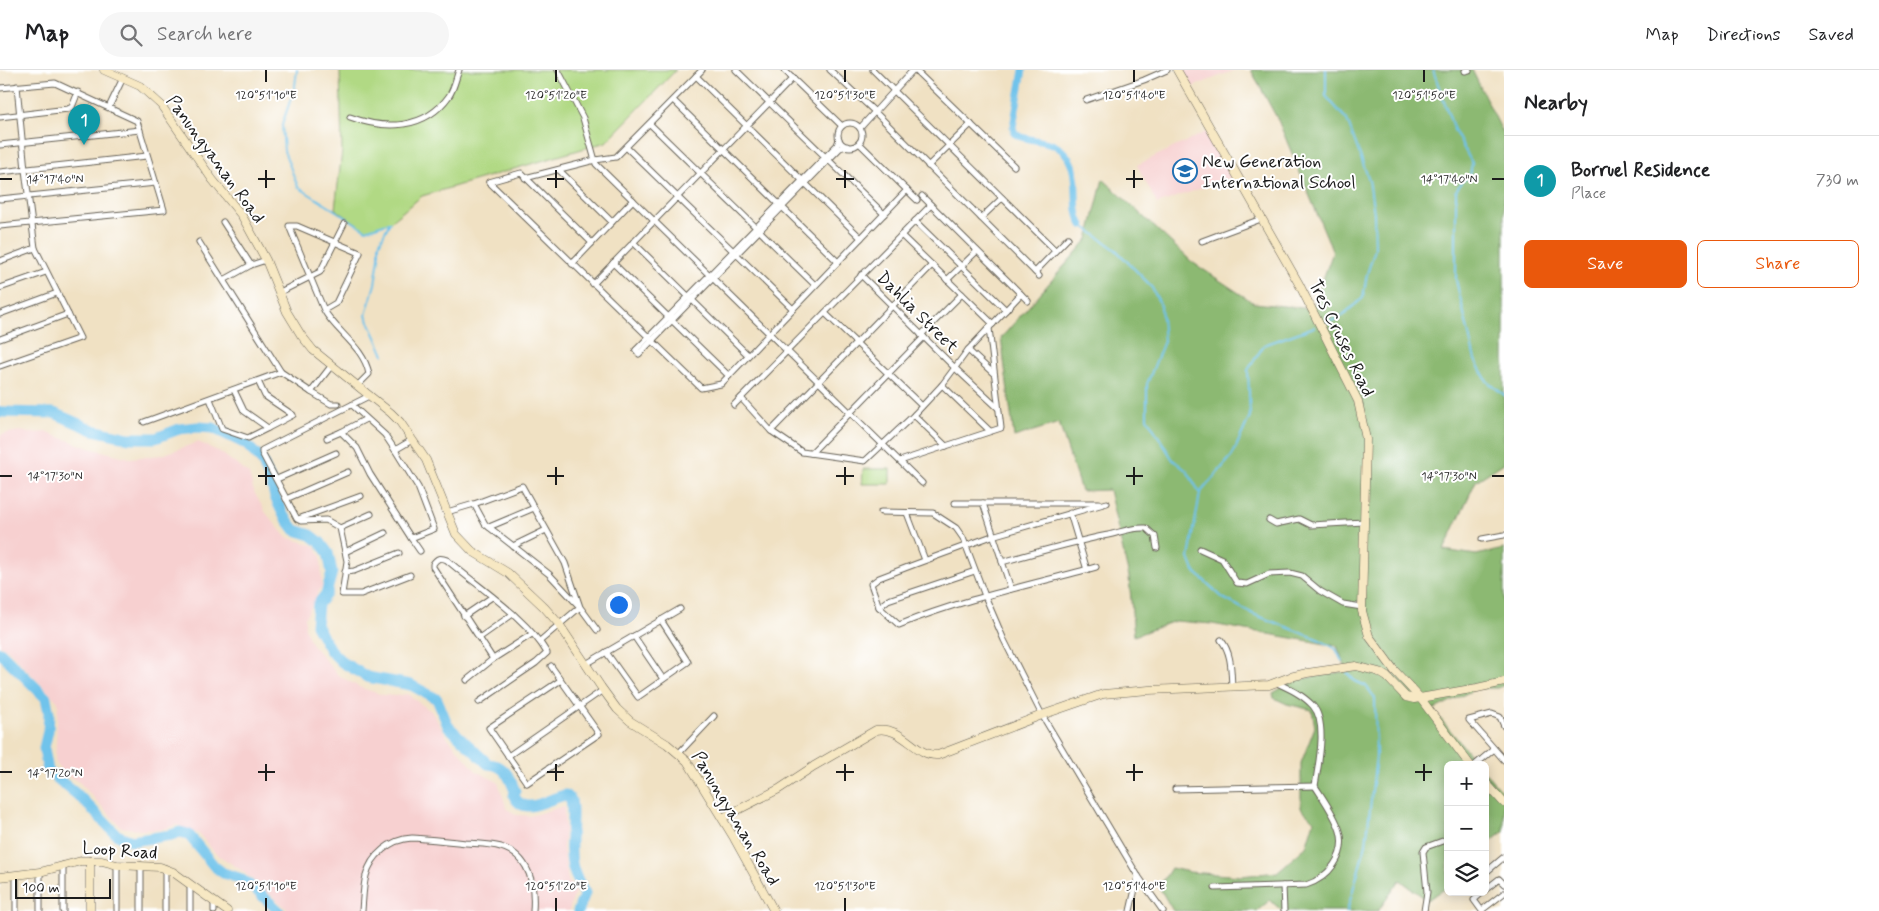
<!DOCTYPE html>
<html lang="en">
<head>
<meta charset="utf-8">
<style>
	:root { --surface:#fff; --page:#f6f6f6; --text:#202124; --muted:#757577; --line:#e0e0e0; --accent:#ea580c }
	body { margin:0; font-family:Mynerve,sans-serif; background:var(--page); color:var(--text) }
	.controls { position:absolute; right:15px; bottom:15px; display:grid; overflow:hidden; border-radius:8px; box-shadow:0 2px 12px #0003 }
	.controls button { width:45px; height:45px; display:grid; place-items:center; padding:0; border:0; border-bottom:1px solid var(--line); background:var(--surface); color:var(--text); font:25px sans-serif }
	.scale { position:absolute; left:15px; bottom:12px; width:96px; box-sizing:border-box; padding-left:5px; border:2px solid #1c1c1c; border-top:0; font-size:14px; line-height:18px; white-space:nowrap; color:#1c1c1c; -webkit-text-stroke:4px #fff; paint-order:stroke }
	.you { position:absolute; left:618px; top:534px; width:18px; height:18px; margin:-12px; border:4px solid #fff; border-radius:50%; background:#1a73e8; box-shadow:0 0 0 8px #1a73e833 }
	.badge { display:grid; place-items:center; width:32px; height:32px; border-radius:50%; background:var(--accent); color:#fff; font-size:16px; font-weight:700 }
	.pin { position:absolute; translate:-50% -41px; filter:drop-shadow(0 1px 2px #0008) }
	.pin::after { content:''; position:absolute; top:26px; width:18px; height:15px; background:inherit; clip-path:polygon(0 0,100% 0,50% 100%) }
	.list { margin:0; padding:0; list-style:none }
	h2 { display:flex; justify-content:space-between; align-items:center; height:65px; margin:0; padding:0 20px; font-size:21px }
	h2 small { font-size:16px; font-weight:400; color:var(--muted) }
	.list li { display:grid; grid-template-columns:32px 1fr auto; gap:15px; align-items:center; box-sizing:border-box; height:90px; padding:0 20px; border-top:1px solid var(--line) }
	.list b { display:block; font-size:19px; white-space:nowrap }
	.list p { margin:0; font-size:16px; white-space:nowrap; color:var(--muted) }
	.list em { font-size:16px; font-style:normal; color:var(--muted) }
	.actions { display:flex; gap:10px; padding:15px 20px }
	.actions a { flex:1; padding:11px 0; border:1px solid var(--accent); border-radius:8px; text-align:center; font-size:18px; color:var(--accent) }
	.actions .main { background:var(--accent); color:#fff }
	.icon { flex:none; width:28px; height:28px; fill:none; stroke:currentColor; stroke-width:2; stroke-linecap:round; stroke-linejoin:round }
	.map { position:relative; flex:none; width:1504px; height:841px; overflow:hidden }
	header { display:flex; align-items:center; gap:30px; box-sizing:border-box; height:70px; padding:0 25px; background:var(--surface); border-bottom:1px solid var(--line) }
	header strong { font-size:24px }
	nav { display:flex; gap:28px; margin-inline-start:auto; font-size:18px }
	.search { width:350px; height:45px; background:var(--page); display:flex; align-items:center; gap:12px; box-sizing:border-box; padding:0 18px; border-radius:28px; color:var(--muted); font-size:19px }
	main { display:flex }
	aside { flex:1; background:var(--surface) }
	.map>svg:first-child { display:block }
	.built { fill:#f7d0d0 }
	.green { fill:#b1d984; stroke:#667a50 }
	.forest { fill:#8cb972; stroke:#546a47 }
	.lines { fill:none; stroke-linecap:round; stroke-linejoin:round }
	.stream { stroke:#6fc3eb; stroke-width:2 }
	.canal { stroke:#6fc3eb; stroke-width:7 }
	.river { stroke:#6fc3eb; stroke-width:11 }
	.street-casing { stroke:#666156; stroke-width:7 }
	.secondary-casing { stroke:#666156; stroke-width:9 }
	.street { stroke:#fff; stroke-width:5 }
	.secondary { stroke:#f7e8c3; stroke-width:8 }
	.ticks { fill:none; stroke:#1c1c1c; stroke-width:2 }
	.labels { text-anchor:middle; stroke-width:4; stroke-linejoin:round; paint-order:stroke }
	.street-label { font-size:18px; fill:#1c1c1c; stroke:#fff }
	.poi-label { font-size:18px; fill:#1c1c1c; stroke:#fff; text-anchor:start }
	.ticks-label { font-size:12px; text-anchor:middle; fill:#1c1c1c; stroke:#fff; stroke-width:4; stroke-linejoin:round; paint-order:stroke }
</style>
</head>
<body>
<header>
<strong>Map</strong>
<div class="search"><svg class="icon" aria-label="search" viewBox="0 0 24 24"><circle cx="10" cy="10" r="6"/><path d="M15 15l6 6"/></svg>Search here</div>
<nav><a>Map</a><a>Directions</a><a>Saved</a></nav>
</header>
<main>
<div class="map">
<svg width="1504" height="841" viewBox="0 0 1504 841">
	<rect width="100%" height="100%" fill="#fff"/>
	<filter id="ink" filterUnits="userSpaceOnUse"><feTurbulence type="fractalNoise" baseFrequency=".02" numOctaves="2"/><feDisplacementMap in="SourceGraphic" scale="10" xChannelSelector="R" yChannelSelector="G"/><feConvolveMatrix kernelMatrix="1 2 1 2 8 2 1 2 1" color-interpolation-filters="sRGB"/></filter>
	<filter id="wash" filterUnits="userSpaceOnUse"><feTurbulence type="fractalNoise" baseFrequency=".0096" numOctaves="4" result="noise"/><feDisplacementMap in="SourceGraphic" scale="20" xChannelSelector="R" yChannelSelector="G"/><feGaussianBlur stdDeviation="1.12" result="paint"/><feColorMatrix in="noise" values="0 0 0 0 0 0 0 0 0 0 0 0 0 0 0 0 0 1.4 0 .05"/><feComposite in="paint" operator="in"/></filter>
	<g filter="url(#wash)">
		<rect width="100%" height="100%" fill="#f0e1c3"/>
		<g class="built">
			<polygon points="1182,0 1235,0 1192,17"/>
			<polygon points="1206,62 1233,107 1157,134 1137,95"/>
			<polygon points="20,361 30,363 46,362 89,378 130,388 162,385 198,372 220,382 249,404 254,422 266,443 286,467 315,476 321,487 322,516 305,548 305,558 311,573 338,605 359,617 383,625 395,626 407,624 431,641 448,668 476,701 498,712 507,739 517,745 530,746 564,736 565,760 563,778 568,810 575,822 569,841 290,841 241,800 215,783 199,764 177,755 159,760 140,760 121,757 80,713 62,702 55,691 58,632 8,580 0,575 0,368 2,364"/>
		</g>
		<g class="green">
			<polygon points="340,0 676,0 606,72 422,126 390,152 366,160 335,139 342,81"/>
			<polygon points="863,399 890,399 890,414 862,414"/>
		</g>
		<g class="forest">
			<polygon points="1251,0 1472,0 1504,65 1504,393 1476,411 1444,480 1476,485 1504,479 1504,615 1498,618 1477,618 1433,640 1479,695 1448,695 1448,817 1427,830 1400,810 1378,841 1282,841 1270,830 1257,841 1173,841 1159,817 1171,798 1189,802 1241,806 1277,802 1306,777 1314,751 1301,738 1301,693 1315,657 1312,640 1287,634 1274,628 1273,623 1295,610 1347,601 1337,576 1212,554 1175,551 1134,566 1129,507 1109,420 1081,421 1059,353 1014,367 1001,268 1088,169 1103,109 1192,192 1254,233 1312,239 1333,182 1278,50"/>
			<polygon points="1485,702 1504,724 1504,761 1494,769 1485,778"/>
		</g>
		<g class="lines">
			<g class="stream">
				<polyline points="297,0 295,16 282,55 284,81 298,117 366,160 390,152"/>
				<polyline points="1433,0 1454,60 1472,93 1470,106 1461,112 1456,121 1456,210 1475,290 1487,311 1504,325"/>
				<polyline points="1082,155 1116,180 1151,216 1161,236 1164,271 1147,314 1147,348 1173,390 1187,401 1200,423 1189,488 1194,501 1223,528 1253,544 1320,570 1336,579 1342,592"/>
				<polyline points="1325,253 1339,248 1363,228 1367,204 1375,179 1374,143 1369,110 1347,50 1326,26 1326,0"/>
				<polyline points="384,285 366,245 375,214 379,188 379,174 390,152"/>
				<polyline points="1200,423 1232,386 1250,346 1248,300 1264,275 1314,257"/>
				<polyline points="1347,841 1366,774 1376,686 1375,628 1366,616 1355,611 1347,603"/>
			</g>
			<path class="canal" d="M 1023,0 L 1013,57 L 1015,64 C 1029,72 1044,69 1056,76 C 1088,95 1068,132 1082,155"/>
			<g class="river">
				<path d="M 0,342 L 54,343 L 93,360 L 129,368 L 156,368 L 179,359 L 198,357 L 213,358 L 246,374 L 262,391 L 272,415 L 275,427 L 283,444 L 295,460 L 311,465 L 320,472 L 328,483 L 332,502 L 326,524 L 318,534 L 316,555 L 330,580 L 342,592 L 367,607 L 411,615 L 437,629 L 448,656 L 488,694 C 505,695 509,706 515,721 L 514,726 C 525,748 549,727 566,725 L 571,730 C 575,753 567,775 573,798 C 575,807 581,815 585,823 L 578,841"/>
				<polyline points="0,582 46,628 49,643 48,661 44,678 48,701 80,727 117,765 132,771 171,765 180,762 188,764 214,796 223,803 239,808 255,819 279,841"/>
			</g>
		</g>
	</g>
	<g filter="url(#ink)">
		<g class="lines">
			<defs>
				<g id="street">
					<polyline points="558,0 583,48 596,94 922,413"/>
					<polyline points="736,0 884,144"/>
					<polyline points="784,0 842,56"/>
					<polyline points="830,0 874,41 1039,206"/>
					<polyline points="873,0 1055,180"/>
					<polyline points="915,0 1014,96"/>
					<polyline points="1465,1 1469,0"/>
					<polyline points="696,6 861,168"/>
					<polyline points="0,18 55,13 137,51 164,140 0,156"/>
					<polyline points="673,30 838,192"/>
					<polyline points="1086,30 1144,10 1167,0"/>
					<polyline points="109,37 123,8"/>
					<polyline points="0,47 68,39 72,37 78,22"/>
					<path d="M 350,47 C 385,60 425,60 449,26 C 454,19 456,8 459,0"/>
					<circle cx="850" cy="65" r="12"/>
					<polyline points="650,54 815,215"/>
					<polyline points="860,58 913,0"/>
					<polyline points="859,73 917,130"/>
					<polyline points="0,75 140,60"/>
					<polyline points="627,78 793,239"/>
					<polyline points="928,96 971,54"/>
					<polyline points="559,100 612,152"/>
					<polyline points="0,102 147,86"/>
					<polyline points="525,108 595,90 616,87 702,0"/>
					<polyline points="489,112 701,318 721,314 907,120"/>
					<polyline points="489,112 521,103 592,173"/>
					<polyline points="922,126 1028,231"/>
					<polyline points="0,129 156,113"/>
					<polyline points="981,148 1002,128"/>
					<polyline points="915,151 1006,240"/>
					<polyline points="223,152 251,195"/>
					<polyline points="901,165 993,254"/>
					<polyline points="1202,171 1261,149"/>
					<polyline points="199,172 281,302 311,322 332,295"/>
					<polyline points="633,172 748,285"/>
					<polyline points="0,191 35,178"/>
					<polyline points="613,193 729,306"/>
					<polyline points="572,194 633,130"/>
					<polyline points="1035,202 1068,168"/>
					<polyline points="861,205 955,298 998,338"/>
					<polyline points="224,210 251,195 266,190"/>
					<polyline points="947,210 977,181"/>
					<polyline points="593,214 793,8"/>
					<polyline points="0,218 46,202"/>
					<polyline points="280,222 320,202 344,154"/>
					<path d="M 324,240 L 336,233 L 360,183 L 297,156 L 289,156 L 324,240 C 336,262 364,277 369,304 L 357,316"/>
					<polyline points="825,243 922,336"/>
					<polyline points="0,244 57,223"/>
					<polyline points="921,265 962,224"/>
					<polyline points="0,269 68,244"/>
					<polyline points="636,280 639,284 840,78 847,76"/>
					<polyline points="636,280 837,75 839,69"/>
					<polyline points="968,280 994,304"/>
					<polyline points="0,296 80,268 35,178 25,100 17,16"/>
					<polyline points="942,315 990,361"/>
					<polyline points="234,320 244,341 268,358 293,345 265,326 258,311"/>
					<polyline points="311,322 331,334 338,334"/>
					<polyline points="369,326 262,380 262,383 297,449 301,451 326,450 340,458 347,491 342,524 361,524 410,505"/>
					<polyline points="741,328 771,361 802,382 865,391 914,345 942,315 968,280 1021,224"/>
					<polyline points="210,329 222,359 248,368 268,358"/>
					<polyline points="352,335 385,365 395,380 418,417 434,459 411,468 420,481"/>
					<polyline points="734,335 931,135"/>
					<polyline points="914,345 946,376"/>
					<polyline points="366,349 341,362 357,378 370,404 411,468"/>
					<polyline points="144,352 281,302"/>
					<polyline points="771,361 932,195"/>
					<polyline points="327,368 341,362"/>
					<polyline points="395,380 412,370"/>
					<polyline points="811,383 924,267"/>
					<polyline points="900,391 1001,358 989,258"/>
					<polyline points="277,409 336,383"/>
					<polyline points="286,429 348,402"/>
					<polyline points="955,433 1099,433"/>
					<polyline points="983,433 1011,519"/>
					<polyline points="447,442 474,434"/>
					<polyline points="881,442 933,443 956,458 963,468 985,526 1004,570 1042,645 1138,806 1163,841"/>
					<polyline points="907,443 925,490"/>
					<polyline points="1070,443 1087,500"/>
					<polyline points="298,449 361,426"/>
					<polyline points="1269,450 1276,454 1299,449 1311,455 1364,452"/>
					<polyline points="489,457 534,438"/>
					<polyline points="340,458 371,444"/>
					<polyline points="1482,469 1504,465"/>
					<polyline points="513,476 546,460"/>
					<polyline points="1200,479 1222,489 1237,513 1247,514 1269,504 1290,503 1302,506 1320,521 1343,534 1362,537"/>
					<polyline points="345,482 385,463"/>
					<path d="M 1002,492 C 1037,482 1072,472 1108,465 C 1121,462 1132,457 1146,458 L 1155,466 L 1157,478"/>
					<path d="M 1096,497 C 1030,515 963,529 899,555 L 879,537 L 871,514 L 879,508 L 913,495 L 992,466 L 1107,433"/>
					<polyline points="345,502 354,501 399,483"/>
					<polyline points="879,537 888,530 975,501"/>
					<polyline points="464,546 492,527"/>
					<polyline points="634,566 663,609"/>
					<polyline points="479,568 513,544"/>
					<path d="M 1221,570 C 1232,583 1231,601 1232,617"/>
					<polyline points="540,571 580,537 565,493 522,416 474,434 485,454 549,504 580,537 597,560"/>
					<polyline points="606,582 638,627 688,592 661,550"/>
					<polyline points="586,594 680,539"/>
					<polyline points="551,596 599,664 527,713 489,658 561,610"/>
					<polyline points="467,610 493,589 532,564"/>
					<path d="M 479,632 L 536,593 L 547,583 C 527,548 478,517 447,490 C 440,487 437,488 433,494 L 433,497 L 493,589"/>
					<polyline points="1504,656 1500,647 1492,644 1469,650 1504,690"/>
					<polyline points="679,683 714,646"/>
					<polyline points="508,686 603,620"/>
					<polyline points="1475,695 1494,679"/>
					<polyline points="1175,719 1315,716"/>
					<polyline points="1485,803 1504,787"/>
					<polyline points="1283,816 1284,841"/>
					<path d="M 1215,818 L 1306,815 C 1328,808 1347,786 1340,761 C 1335,745 1324,730 1315,716 C 1318,696 1328,653 1313,636 C 1303,625 1290,619 1277,613"/>
					<polyline points="1485,820 1499,809 1504,814"/>
					<polyline points="1482,840 1504,823"/>
					<polyline points="16,841 16,805"/>
					<polyline points="40,841 40,802"/>
					<polyline points="63,841 63,795"/>
					<polyline points="117,841 117,795"/>
					<polyline points="141,841 141,795"/>
					<polyline points="165,841 165,798"/>
					<polyline points="190,841 190,815"/>
					<polyline points="214,841 214,832"/>
					<path d="M 362,841 C 363,829 363,817 366,806 C 371,785 391,769 412,768 C 430,769 448,771 466,773 C 478,774 490,774 501,777 C 530,786 535,815 533,841"/>
					<polyline points="1130,841 1138,806"/>
					<polyline points="1424,841 1427,822 1423,782 1426,777 1448,769"/>
					<polyline points="1482,841 1474,830 1483,822"/>
				</g>
				<g id="secondary">
					<polyline points="104,0 140,16 161,35 212,109 242,146 266,190 287,242 301,265 313,280 391,343 400,352 426,390 456,464 472,481 508,503 544,537 559,554 601,617 617,639 630,651 667,674 687,691 734,768 774,841"/>
					<polyline points="1177,0 1299,214 1358,331 1366,369 1362,541 1369,566 1394,600 1421,629 1470,695"/>
					<polyline points="1485,712 1504,733"/>
					<path d="M 722,748 L 779,719 L 814,696 L 876,660 C 903,655 915,687 938,685 L 1042,645 L 1103,624 L 1149,620 L 1269,615 L 1290,607 L 1307,603 L 1356,596 L 1379,602 L 1387,607 L 1406,627 L 1414,629 L 1477,618 L 1504,612"/>
					<polyline points="0,807 40,802 81,791 102,791 117,795 160,797 173,802 227,841"/>
					<polyline points="90,841 90,791"/>
				</g>
			</defs>
			<use href="#street" class="street-casing"/>
			<use href="#secondary" class="secondary-casing"/>
			<use href="#street" class="street"/>
			<use href="#secondary" class="secondary"/>
		</g>
	</g>
	<path class="ticks" d="M 266,0 L 266,12M 556,0 L 556,12M 845,0 L 845,12M 1134,0 L 1134,12M 1424,0 L 1424,12M 266,100 L 266,118M 556,100 L 556,118M 845,100 L 845,118M 1134,100 L 1134,118M 0,109 L 12,109M 258,109 L 275,109M 547,109 L 564,109M 836,109 L 854,109M 1126,109 L 1143,109M 1492,109 L 1504,109M 266,397 L 266,415M 556,397 L 556,415M 845,397 L 845,415M 1134,397 L 1134,415M 0,406 L 12,406M 258,406 L 275,406M 547,406 L 564,406M 836,406 L 854,406M 1126,406 L 1143,406M 1492,406 L 1504,406M 266,694 L 266,711M 556,694 L 556,711M 845,694 L 845,711M 1134,694 L 1134,711M 1424,694 L 1424,711M 0,702 L 12,702M 258,702 L 275,702M 547,702 L 564,702M 836,702 L 854,702M 1126,702 L 1143,702M 1415,702 L 1432,702M 266,828 L 266,841M 556,828 L 556,841M 845,828 L 845,841M 1134,828 L 1134,841"/>
	<defs>
		<symbol id="school-ring" viewBox="-11 -11 22 22"><circle r="9.5" fill="#fff" stroke="#1f6fb2" stroke-width="1.5"/><path d="M0-5L7-2L0 1L-7-2ZM-4 1L0 2.5L4 1V4Q0 6-4 4Z" fill="#1f6fb2"/></symbol>
	</defs>
	<g fill-rule="evenodd">
		<use href="#school-ring" x="1171" y="87" width="28" height="28"/>
	</g>
	<g class="labels">
		<g class="street-label">
			<text transform="translate(216 89) rotate(54)" y="6">Panungyanan Road</text>
			<text transform="translate(918 242) rotate(45)" y="6">Dahlia Street</text>
			<text transform="translate(1342 268) rotate(64)" y="6">Tres Cruses Road</text>
			<text transform="translate(736 748) rotate(59)" y="6">Panungyanan Road</text>
			<text transform="translate(120 780) rotate(4)" y="6">Loop Road</text>
		</g>
		<g class="poi-label">
			<text x="1202" y="97">New Generation<tspan x="1202" dy="21">International School</tspan></text>
		</g>
	</g>
	<g class="ticks-label">
		<text x="266" y="29">120°51'10"E</text>
		<text x="556" y="29">120°51'20"E</text>
		<text x="845" y="29">120°51'30"E</text>
		<text x="1134" y="29">120°51'40"E</text>
		<text x="1424" y="29">120°51'50"E</text>
		<text x="55" y="113">14°17'40"N</text>
		<text x="1449" y="113">14°17'40"N</text>
		<text x="55" y="410">14°17'30"N</text>
		<text x="1449" y="410">14°17'30"N</text>
		<text x="55" y="707">14°17'20"N</text>
		<text x="266" y="820">120°51'10"E</text>
		<text x="556" y="820">120°51'20"E</text>
		<text x="845" y="820">120°51'30"E</text>
		<text x="1134" y="820">120°51'40"E</text>
	</g>
</svg>
<div class="controls">
<button>+</button>
<button>−</button>
<button><svg class="icon" aria-label="layers" viewBox="0 0 24 24"><path d="M12 4l9 5-9 5-9-5zM3 14l9 5 9-5"/></svg></button>
</div>
<div class="scale">100 m</div>
<div class="you"></div>
<div class="pin badge" style="left:84px;top:75px;background:#0f9aa8">1</div>
</div>
<aside>
<h2>Nearby<small></small></h2>
<ul class="list">
<li><span class="badge" style="background:#0f9aa8">1</span><div><b>Borruel Residence</b><p>Place</p></div><em>730 m</em></li>
</ul>
<div class="actions"><a class="main">Save</a><a>Share</a></div>
</aside>
</main>
</body>
</html>
